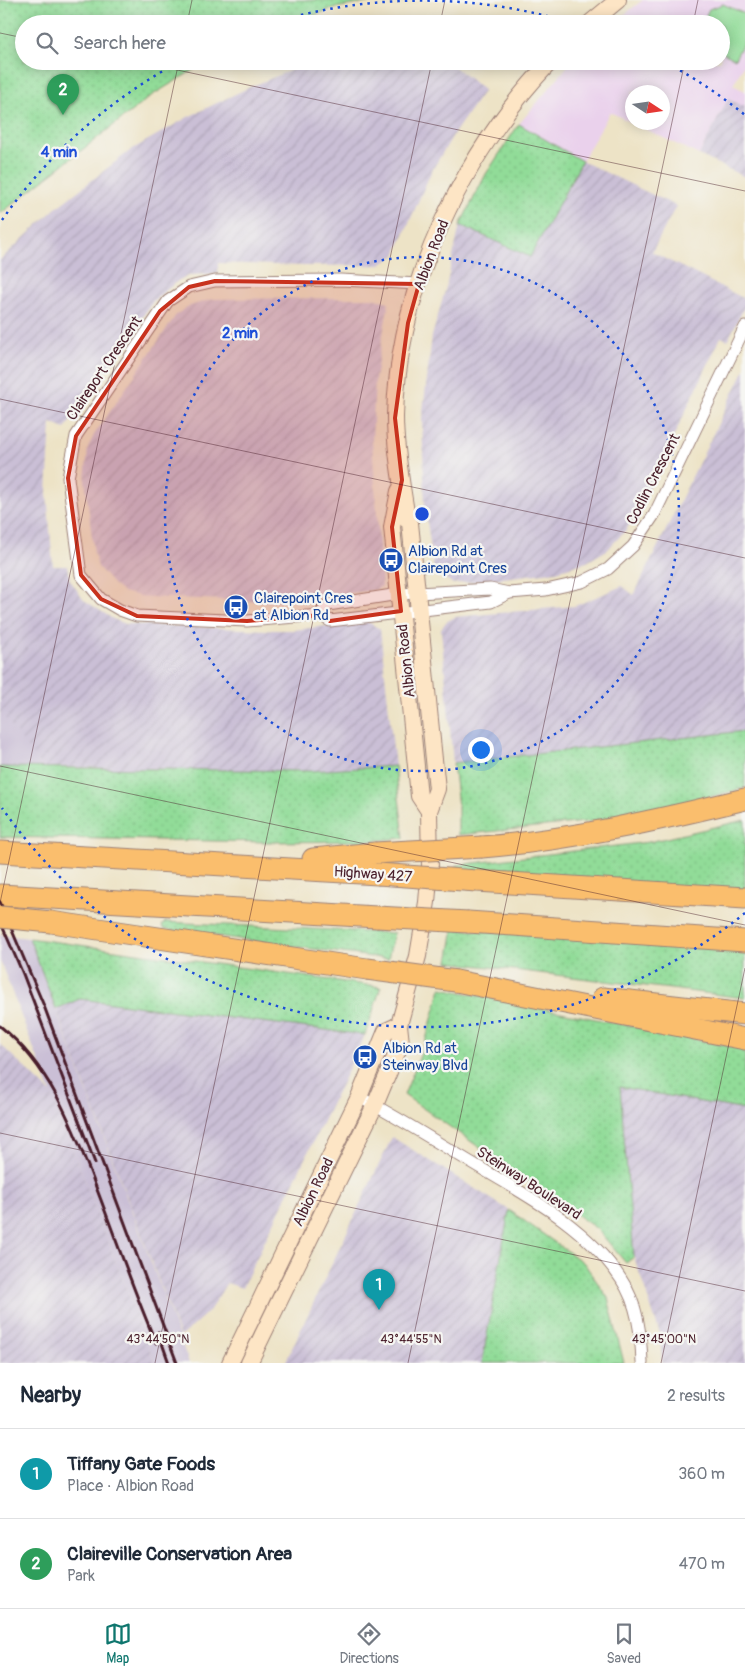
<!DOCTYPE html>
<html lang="en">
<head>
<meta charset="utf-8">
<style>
	:root { --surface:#fff; --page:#f6f6f7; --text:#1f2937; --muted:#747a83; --line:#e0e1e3; --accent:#0f766e }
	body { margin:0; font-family:Pangolin,sans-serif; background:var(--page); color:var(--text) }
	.compass { position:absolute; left:625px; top:85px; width:45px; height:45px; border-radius:50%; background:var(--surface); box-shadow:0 2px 12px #0003; rotate:102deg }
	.you { position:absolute; left:480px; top:749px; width:18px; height:18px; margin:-12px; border:4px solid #fff; border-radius:50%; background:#1a73e8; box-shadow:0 0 0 8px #1a73e833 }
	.badge { display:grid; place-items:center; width:32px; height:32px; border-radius:50%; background:var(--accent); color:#fff; font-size:16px; font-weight:700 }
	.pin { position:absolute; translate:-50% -41px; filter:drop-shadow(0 1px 2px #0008) }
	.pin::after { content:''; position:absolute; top:26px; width:18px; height:15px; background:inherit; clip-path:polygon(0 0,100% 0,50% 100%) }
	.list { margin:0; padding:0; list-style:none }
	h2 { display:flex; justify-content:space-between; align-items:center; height:65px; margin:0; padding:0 20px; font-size:21px }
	h2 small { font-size:16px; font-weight:400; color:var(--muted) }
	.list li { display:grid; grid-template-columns:32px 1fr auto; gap:15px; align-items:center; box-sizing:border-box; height:90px; padding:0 20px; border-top:1px solid var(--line) }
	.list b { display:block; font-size:19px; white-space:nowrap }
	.list p { margin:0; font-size:16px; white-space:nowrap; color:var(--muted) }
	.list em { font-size:16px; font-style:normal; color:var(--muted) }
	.icon { flex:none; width:28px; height:28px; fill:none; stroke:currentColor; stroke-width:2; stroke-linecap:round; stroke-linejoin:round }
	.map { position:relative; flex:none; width:745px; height:1363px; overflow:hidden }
	.search { position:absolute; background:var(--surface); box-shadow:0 2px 12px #0003; left:15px; right:15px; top:15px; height:55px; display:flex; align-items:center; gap:12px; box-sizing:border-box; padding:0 18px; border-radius:28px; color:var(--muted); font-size:19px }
	.sheet { height:245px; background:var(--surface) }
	nav { display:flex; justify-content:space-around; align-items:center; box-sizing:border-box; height:70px; border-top:1px solid var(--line); background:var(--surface); font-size:14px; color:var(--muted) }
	nav a { display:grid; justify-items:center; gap:2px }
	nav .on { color:var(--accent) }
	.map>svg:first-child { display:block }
	.built { fill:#ead1ec; fill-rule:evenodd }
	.industrial { fill:url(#industrial-furrows) }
	.railway { fill:#cabfd6 }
	.grass { fill:url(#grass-dots); stroke:#6e7e62 }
	.garden { fill:#91dc98; stroke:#6e7e62 }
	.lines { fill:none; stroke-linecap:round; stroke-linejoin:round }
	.street-casing { stroke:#9c8178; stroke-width:13 }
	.secondary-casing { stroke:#9c8178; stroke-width:18 }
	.highway-casing { stroke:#9c8178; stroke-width:23 }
	.street { stroke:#fff; stroke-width:11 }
	.secondary { stroke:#fde5c5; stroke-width:16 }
	.highway { stroke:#fabe6d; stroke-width:21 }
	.rail { stroke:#4a1f2b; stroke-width:3 }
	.highway-bridge-casing { stroke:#9c8178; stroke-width:23; stroke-linecap:butt }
	.highway-bridge { stroke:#fabe6d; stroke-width:21 }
	.marked { fill:#c8321e; fill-opacity:0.2; stroke:#c8321e; stroke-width:4; stroke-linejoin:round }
	.ticks { fill:none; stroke:#4a1f2b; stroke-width:1; stroke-opacity:0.45 }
	.ring { fill:none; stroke:#1d4ed8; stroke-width:2.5; stroke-dasharray:2.5 5 }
	.labels { text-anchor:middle; stroke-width:4.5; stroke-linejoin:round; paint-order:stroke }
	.street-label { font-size:15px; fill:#4a1f2b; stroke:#f6f6f2 }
	.transit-label { font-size:15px; fill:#164399; stroke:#f6f6f2; text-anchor:start }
	.ticks-label { font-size:12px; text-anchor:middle; fill:#4a1f2b; stroke:#f6f6f2; stroke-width:4.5; stroke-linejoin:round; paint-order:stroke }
	.centre { fill:#1d4ed8; stroke:#f6f6f2; stroke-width:2.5 }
	.ring-label { font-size:15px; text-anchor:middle; font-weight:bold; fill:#1d4ed8; stroke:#f6f6f2; stroke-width:4.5; stroke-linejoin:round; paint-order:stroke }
</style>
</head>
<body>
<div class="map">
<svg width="745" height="1363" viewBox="0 0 745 1363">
	<defs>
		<pattern id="industrial-furrows" width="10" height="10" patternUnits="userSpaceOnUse" patternTransform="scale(1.25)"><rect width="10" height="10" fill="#cabfd6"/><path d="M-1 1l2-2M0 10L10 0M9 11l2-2" fill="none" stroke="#afa4b8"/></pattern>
		<pattern id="grass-dots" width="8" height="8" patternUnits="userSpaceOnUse" patternTransform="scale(1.25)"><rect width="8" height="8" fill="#91dc98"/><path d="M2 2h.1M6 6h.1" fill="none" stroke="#7fbc83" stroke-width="1.8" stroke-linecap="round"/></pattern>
	</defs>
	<rect width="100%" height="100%" fill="#f6f6f2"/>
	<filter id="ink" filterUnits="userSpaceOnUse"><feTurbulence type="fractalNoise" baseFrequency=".02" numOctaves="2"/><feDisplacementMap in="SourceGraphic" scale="10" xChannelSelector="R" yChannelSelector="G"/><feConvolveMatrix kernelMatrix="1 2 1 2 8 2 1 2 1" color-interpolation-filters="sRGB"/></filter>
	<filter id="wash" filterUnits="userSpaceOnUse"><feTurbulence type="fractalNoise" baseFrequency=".0096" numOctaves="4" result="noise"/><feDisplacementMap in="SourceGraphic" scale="20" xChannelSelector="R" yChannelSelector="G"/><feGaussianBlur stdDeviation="1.12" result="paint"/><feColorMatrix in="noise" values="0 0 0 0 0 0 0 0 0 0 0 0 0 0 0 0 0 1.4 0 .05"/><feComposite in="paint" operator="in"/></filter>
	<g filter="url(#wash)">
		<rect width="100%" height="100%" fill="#ede3c6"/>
		<path class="built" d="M 643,0 L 745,0 L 745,63 L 733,85 L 745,91 L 745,107 L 728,99 L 699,155 L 610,112 L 582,161 L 519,124 L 572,61 L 721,61 L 721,24 L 612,24 ZM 632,92 L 662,92 L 662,122 L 632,122 Z"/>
		<g class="industrial">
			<polygon points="313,61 447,61 484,90 455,132 431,172 395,255 380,265 304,266 218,263 218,273 191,275 179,280 154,300 65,429 51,423 47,493 53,566 67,566 70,580 84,600 113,619 126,624 266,630 294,630 366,621 380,629 395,766 309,771 42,767 0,713 0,260 56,208 131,150 188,117 250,87"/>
			<polygon points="728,99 745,107 745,177 699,155"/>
			<polygon points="582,161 676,206 652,252 745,299 745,306 728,340 721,337 639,509 626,530 607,550 587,562 553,572 453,584 434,570 425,508 422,419 432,336 446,287 460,225 530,257"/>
			<polygon points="346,298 371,298 389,302 375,379 372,441 382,586 375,590 281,602 144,597 123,592 114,585 98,567 94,553 85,480 88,448 94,435 176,315 187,307 212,299"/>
			<polygon points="745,369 745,731 453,763 441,629 446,622 455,617 575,606 622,586 634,595"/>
			<polygon points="80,999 365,1035 242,1288 227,1283 209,1311 180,1337 56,1009"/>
			<polygon points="0,1044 51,1093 155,1363 0,1363"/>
			<polygon points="620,1087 745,1110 745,1363 662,1363 660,1334 634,1257"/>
			<polygon points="392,1137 509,1210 482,1363 285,1363"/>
		</g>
		<g class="railway">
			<polygon points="0,713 6,719 42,767 0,767"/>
			<polygon points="0,935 29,938 189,1363 155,1363 0,961"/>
		</g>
		<g class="grass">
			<polygon points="0,0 385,0 334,8 289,24 24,24 24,61 208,61 151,96 0,214"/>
			<polygon points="519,124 582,161 530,257 460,225 486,174"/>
			<polygon points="745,731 745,788 673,806 594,821 458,835 458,807 453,763"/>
			<polygon points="395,766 404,838 369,841 267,842 0,837 0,767 309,771"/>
			<polygon points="745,820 745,892 456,874 457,865 649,842"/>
			<polygon points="165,922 394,933 388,959 164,929 162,926"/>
			<polygon points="454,929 745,948 745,998 448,962"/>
			<polygon points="29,938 381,987 365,1035 80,999 56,1009"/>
			<polygon points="441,988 745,1049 745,1110 620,1087 634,1257 626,1263 597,1229 404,1095 424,1046"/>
			<polygon points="509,1210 584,1263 608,1298 624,1363 482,1363"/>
		</g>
		<polygon class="garden" points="723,4 745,14 745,39 735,59 721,52 721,24 714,24 704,19 709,9"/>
	</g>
	<g filter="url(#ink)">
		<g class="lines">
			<defs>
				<g id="street">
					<polyline points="419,284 340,280 215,281 189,287 168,301 76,436 68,478 81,575 101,599 120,610 137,616 247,621 320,615 330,621 491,602 509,593"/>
					<polyline points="320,615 328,605 399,594 490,589 509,593 546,590 582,582 608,569 633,546 654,515 745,327"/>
					<path d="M 359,1097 C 396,1116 431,1139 467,1160 C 522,1193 585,1224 621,1279 C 638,1304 641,1334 642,1363"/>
				</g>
				<g id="secondary">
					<polyline points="589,24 618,0"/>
					<polyline points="399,491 392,527 419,796 429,811"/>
					<polyline points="230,1363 359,1097 386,1031 399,1025"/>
					<path d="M 249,1363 L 375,1105 L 401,1043 L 399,1025 L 418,956 L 427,902 L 430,868 L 429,811 L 437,789 L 410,523 L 407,519 C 402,485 395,451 395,417 C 397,288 463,153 551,61"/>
				</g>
				<g id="highway">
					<path d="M 482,847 C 571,840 659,820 745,799"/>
					<polyline points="0,852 378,874"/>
					<polyline points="313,859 375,853"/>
					<polyline points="477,881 745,898"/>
					<polyline points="0,895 377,917"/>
					<polyline points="51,922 367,969"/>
					<polyline points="468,922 745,941"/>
					<polyline points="456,981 745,1039"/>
					<polyline points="603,998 745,1014"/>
				</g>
			</defs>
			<use href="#street" class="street-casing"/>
			<use href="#secondary" class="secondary-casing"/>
			<use href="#highway" class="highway-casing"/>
			<use href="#street" class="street"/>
			<use href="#secondary" class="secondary"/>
			<use href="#highway" class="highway"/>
			<g class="rail">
				<polyline points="0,902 44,1006 177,1363"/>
				<polyline points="0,921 23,974 95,1163"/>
				<path d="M 0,1026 C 51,1067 73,1127 96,1187 C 116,1239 134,1292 156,1343"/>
				<polyline points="158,1332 169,1363"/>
			</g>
			<defs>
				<g id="highway-bridge">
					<polyline points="375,853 482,847"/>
					<polyline points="378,874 477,881"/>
					<polyline points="0,917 51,922"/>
					<polyline points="377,917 468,922"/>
					<polyline points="367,969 456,981"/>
				</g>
			</defs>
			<use href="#highway-bridge" class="highway-bridge-casing"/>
			<use href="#highway-bridge" class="highway-bridge"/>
		</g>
	</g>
	<path class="marked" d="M 215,281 L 419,284 L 408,323 L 395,418 L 402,480 L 392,527 L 401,611 L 330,621 L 320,615 L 247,621 L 137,616 L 101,599 L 81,575 L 68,478 L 76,436 L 160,311 L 189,287 Z"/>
	<path class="ticks" d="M 187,24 L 192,0M 440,24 L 445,0M 693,24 L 698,0M 0,33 L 24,38M 135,61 L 745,191M 0,399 L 745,558M 0,766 L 745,925M 0,903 L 179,61M 0,1133 L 745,1291M 155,1363 L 432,61M 408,1363 L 685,61M 661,1363 L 745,968"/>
	<g class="ring">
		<circle cx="422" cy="514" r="257"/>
		<path d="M745 913A513 513 0 0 1 2 808M2 220A513 513 0 0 1 177 63M272 23A513 513 0 0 1 572 23M667 63A513 513 0 0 1 745 115"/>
	</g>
	<defs>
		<symbol id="bus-disc" viewBox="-11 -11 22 22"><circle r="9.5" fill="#1a4fb4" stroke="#f6f6f2"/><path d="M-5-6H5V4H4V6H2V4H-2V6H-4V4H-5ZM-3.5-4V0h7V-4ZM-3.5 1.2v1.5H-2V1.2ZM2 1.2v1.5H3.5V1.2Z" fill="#fff"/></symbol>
	</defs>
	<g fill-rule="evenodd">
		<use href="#bus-disc" x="377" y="546" width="28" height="28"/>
		<use href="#bus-disc" x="222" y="593" width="28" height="28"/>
		<use href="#bus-disc" x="351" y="1043" width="28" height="28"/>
	</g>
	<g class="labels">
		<g class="street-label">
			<text transform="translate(431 255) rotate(-69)" y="5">Albion Road</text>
			<text transform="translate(104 368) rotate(-56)" y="5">Claireport Crescent</text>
			<text transform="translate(653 479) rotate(-63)" y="5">Codlin Crescent</text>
			<text transform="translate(406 661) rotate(-96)" y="5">Albion Road</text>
			<text transform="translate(373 874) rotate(4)" y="5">Highway 427</text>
			<text transform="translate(529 1183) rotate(33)" y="5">Steinway Boulevard</text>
			<text transform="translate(313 1192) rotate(-64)" y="5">Albion Road</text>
		</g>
		<g class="transit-label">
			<text x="408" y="556">Albion Rd at<tspan x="408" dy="17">Clairepoint Cres</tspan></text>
			<text x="254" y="603">Clairepoint Cres<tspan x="254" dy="17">at Albion Rd</tspan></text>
			<text x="382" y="1053">Albion Rd at<tspan x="382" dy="17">Steinway Blvd</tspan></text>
		</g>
	</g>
	<g class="ticks-label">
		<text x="158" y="1343">43°44'50"N</text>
		<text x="411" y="1343">43°44'55"N</text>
		<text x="664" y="1343">43°45'00"N</text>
	</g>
	<circle cx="422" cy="514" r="8" class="centre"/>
	<g class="ring-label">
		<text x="59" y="157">4 min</text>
		<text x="240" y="338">2 min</text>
	</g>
</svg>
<svg class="compass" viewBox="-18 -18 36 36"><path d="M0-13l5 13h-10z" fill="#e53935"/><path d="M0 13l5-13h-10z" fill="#747a83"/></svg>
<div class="you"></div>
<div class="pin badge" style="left:379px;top:1310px;background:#0f9aa8">1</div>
<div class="pin badge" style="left:63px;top:115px;background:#2e9e5b">2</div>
<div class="search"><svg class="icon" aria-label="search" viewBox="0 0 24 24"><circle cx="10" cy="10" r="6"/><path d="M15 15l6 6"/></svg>Search here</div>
</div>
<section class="sheet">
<h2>Nearby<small>2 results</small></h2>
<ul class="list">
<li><span class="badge" style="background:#0f9aa8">1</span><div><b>Tiffany Gate Foods</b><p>Place · Albion Road</p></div><em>360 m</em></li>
<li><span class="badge" style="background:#2e9e5b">2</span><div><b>Claireville Conservation Area</b><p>Park</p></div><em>470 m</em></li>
</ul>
</section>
<nav>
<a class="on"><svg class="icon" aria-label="map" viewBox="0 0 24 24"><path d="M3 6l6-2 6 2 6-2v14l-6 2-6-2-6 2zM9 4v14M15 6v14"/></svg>Map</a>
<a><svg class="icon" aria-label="directions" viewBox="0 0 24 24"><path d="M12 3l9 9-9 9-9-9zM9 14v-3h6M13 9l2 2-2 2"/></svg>Directions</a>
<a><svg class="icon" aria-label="saved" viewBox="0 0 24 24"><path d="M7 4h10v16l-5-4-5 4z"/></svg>Saved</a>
</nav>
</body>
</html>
